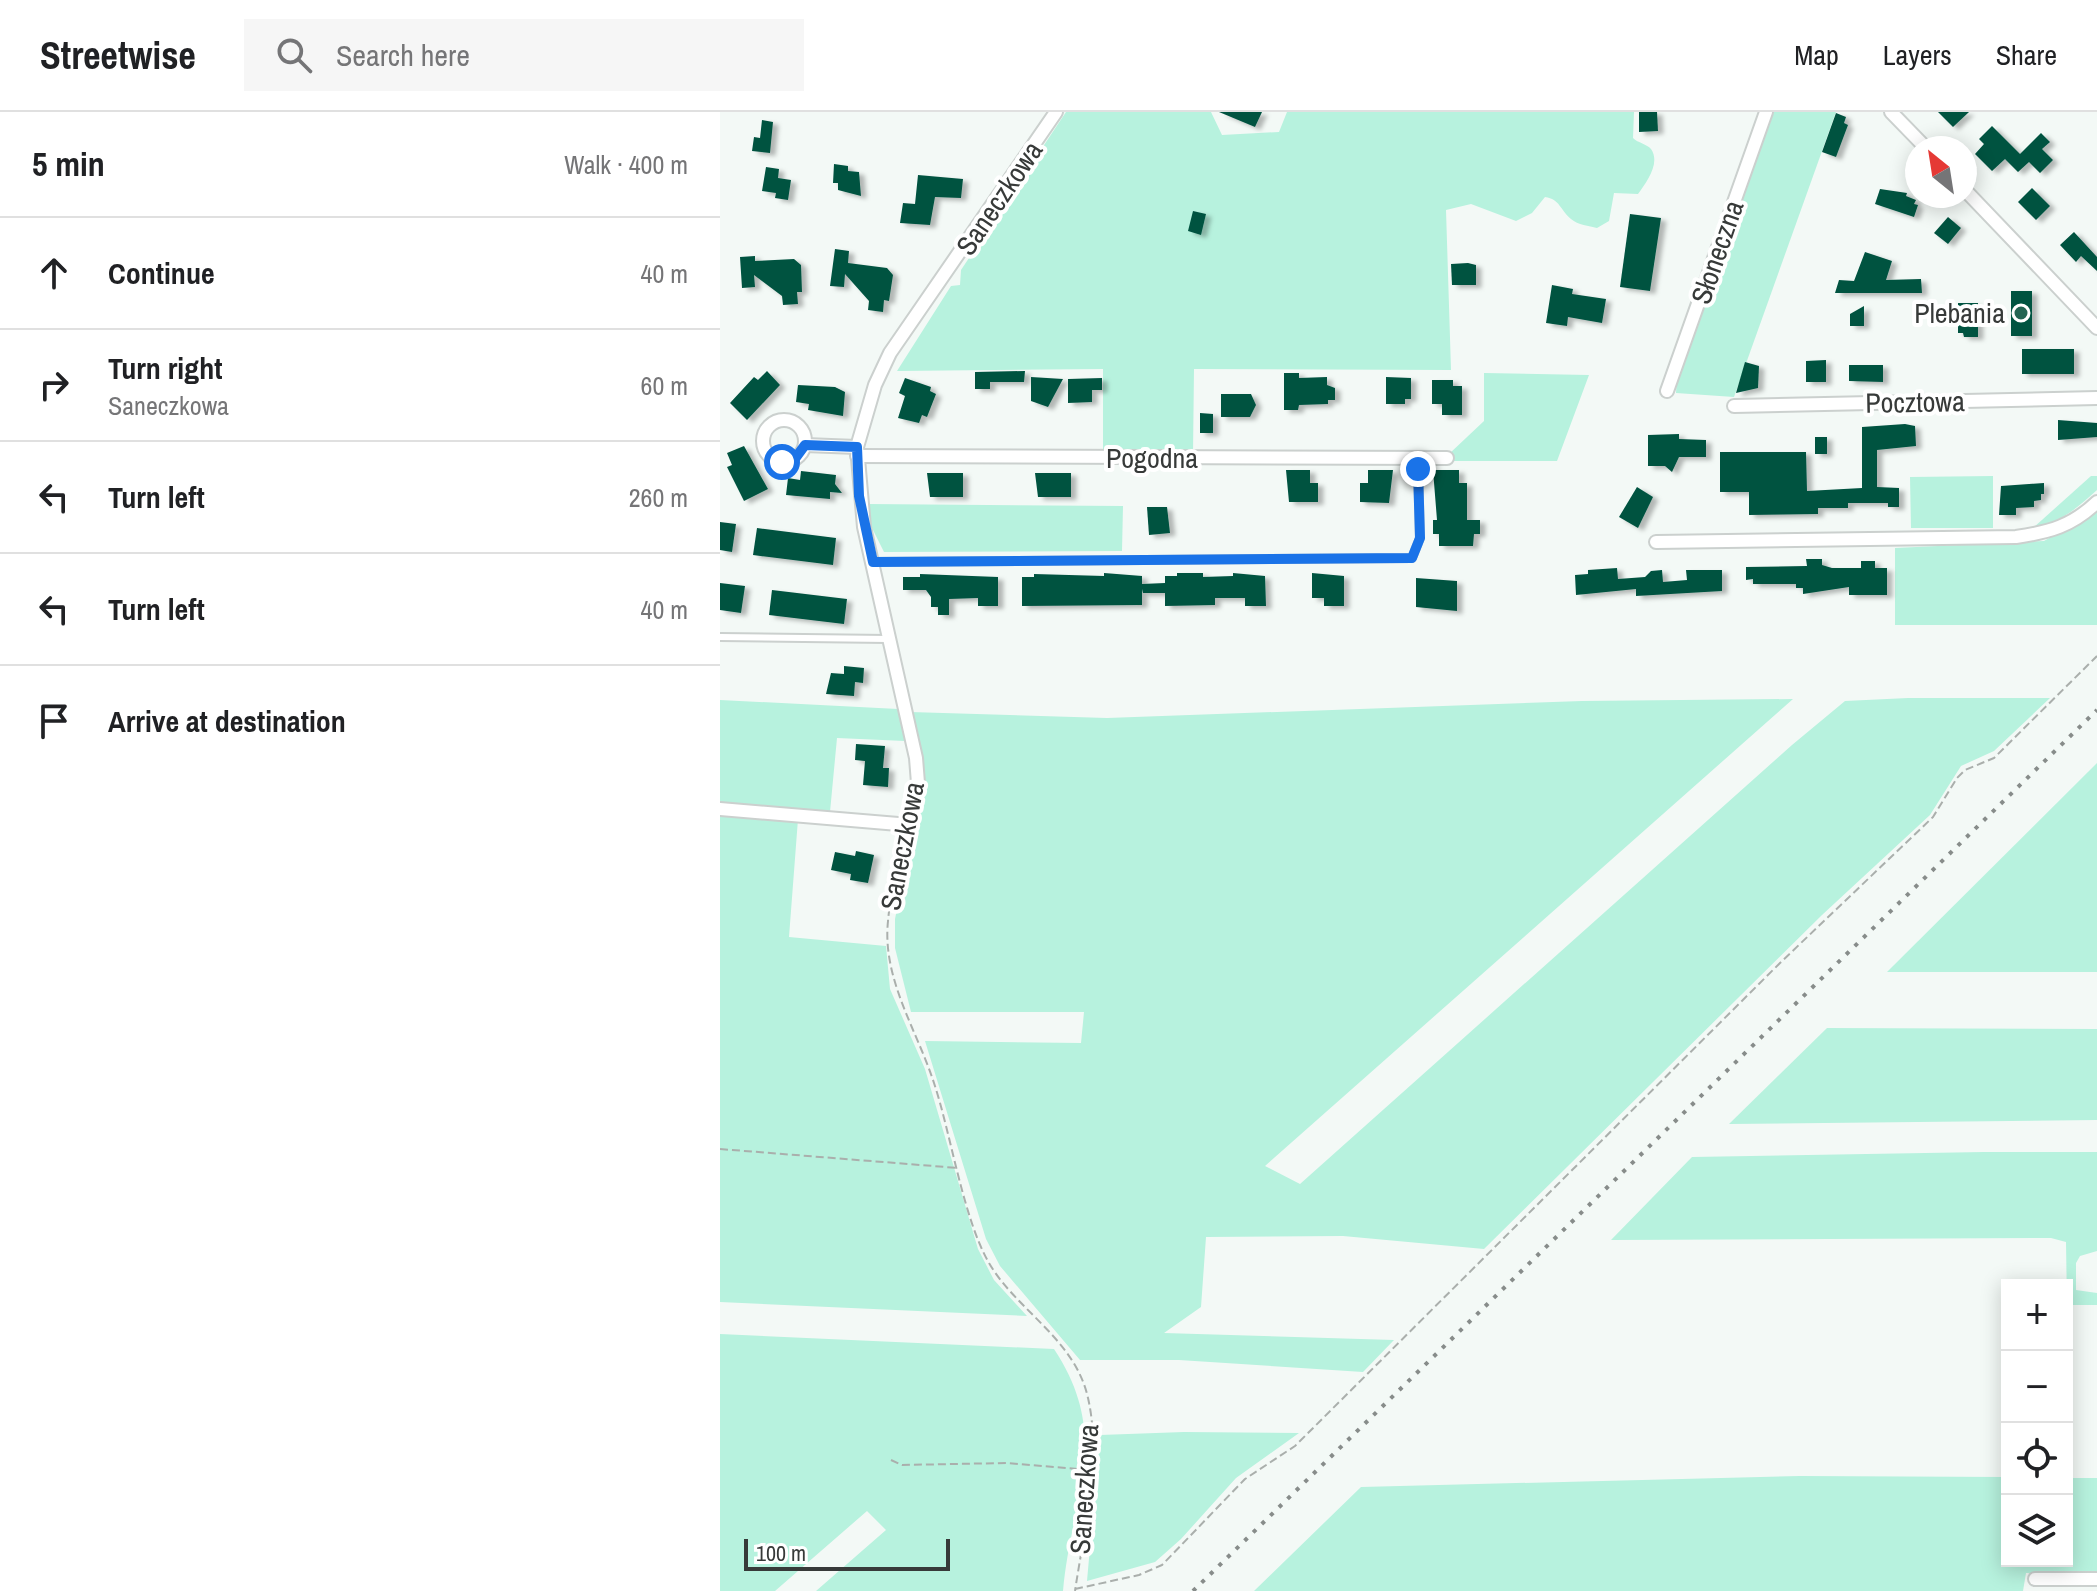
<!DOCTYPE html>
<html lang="en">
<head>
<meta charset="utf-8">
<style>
	:root { --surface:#fff; --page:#f6f6f6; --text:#202124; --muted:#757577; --line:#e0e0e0 }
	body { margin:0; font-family:"Archivo Narrow",sans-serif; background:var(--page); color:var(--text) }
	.controls { position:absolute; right:24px; bottom:24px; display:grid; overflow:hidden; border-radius:0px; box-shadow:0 4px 20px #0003 }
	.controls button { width:72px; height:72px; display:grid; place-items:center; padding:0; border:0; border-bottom:2px solid var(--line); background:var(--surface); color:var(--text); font:40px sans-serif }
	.compass { position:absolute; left:1185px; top:24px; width:72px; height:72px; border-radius:50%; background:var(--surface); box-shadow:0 4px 20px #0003; rotate:330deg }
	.scale { position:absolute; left:24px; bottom:20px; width:206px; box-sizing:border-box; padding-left:8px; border:4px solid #373a39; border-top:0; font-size:22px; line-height:28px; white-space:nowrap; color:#373a39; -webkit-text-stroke:6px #fff; paint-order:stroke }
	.stop { position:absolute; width:24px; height:24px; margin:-18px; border:6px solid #1a73e8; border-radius:50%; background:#fff }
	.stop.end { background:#1a73e8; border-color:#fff; box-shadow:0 2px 8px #0008 }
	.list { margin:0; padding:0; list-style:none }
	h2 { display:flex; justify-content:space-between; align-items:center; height:104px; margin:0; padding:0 32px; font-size:34px }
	h2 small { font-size:26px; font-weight:400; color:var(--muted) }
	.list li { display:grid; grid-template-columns:52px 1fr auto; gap:24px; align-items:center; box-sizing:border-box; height:112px; padding:0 32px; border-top:2px solid var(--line) }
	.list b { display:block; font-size:30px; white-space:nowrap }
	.list p { margin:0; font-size:26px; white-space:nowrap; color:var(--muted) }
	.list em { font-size:26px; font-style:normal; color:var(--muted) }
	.icon { flex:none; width:44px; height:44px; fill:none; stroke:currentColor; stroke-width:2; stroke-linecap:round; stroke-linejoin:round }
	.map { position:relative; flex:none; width:1377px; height:1479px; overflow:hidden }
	header { display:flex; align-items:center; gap:48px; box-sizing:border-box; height:112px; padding:0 40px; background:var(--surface); border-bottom:2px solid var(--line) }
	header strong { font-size:38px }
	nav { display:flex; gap:44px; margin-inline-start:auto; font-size:28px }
	.search { width:560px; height:72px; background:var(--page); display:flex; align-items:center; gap:20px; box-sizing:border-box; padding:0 28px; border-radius:0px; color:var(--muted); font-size:30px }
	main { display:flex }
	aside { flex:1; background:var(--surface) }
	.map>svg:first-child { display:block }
	.green { fill:#b7f2de }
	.building { fill:#015341; filter:url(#shadow) }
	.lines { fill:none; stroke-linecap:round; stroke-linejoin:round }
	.service-casing { stroke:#cbd0ce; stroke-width:10 }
	.minor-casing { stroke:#cbd0ce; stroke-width:16 }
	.path { stroke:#aaafac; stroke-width:2; stroke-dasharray:8 4; stroke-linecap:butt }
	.service { stroke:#fff; stroke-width:6 }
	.minor { stroke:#fff; stroke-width:12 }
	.rail { stroke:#878c8a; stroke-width:4; stroke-dasharray:4 8; stroke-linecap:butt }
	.route { stroke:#1a73e8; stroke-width:10 }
	.poi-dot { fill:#236452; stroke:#fff; stroke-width:3 }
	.labels { text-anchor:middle; stroke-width:8; stroke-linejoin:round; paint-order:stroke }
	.street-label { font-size:28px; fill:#373a39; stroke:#fff }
	.poi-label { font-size:28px; fill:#373a39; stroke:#fff; text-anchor:end }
</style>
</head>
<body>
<header>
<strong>Streetwise</strong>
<div class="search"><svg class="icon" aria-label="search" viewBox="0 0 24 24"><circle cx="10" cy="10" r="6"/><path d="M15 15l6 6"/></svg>Search here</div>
<nav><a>Map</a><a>Layers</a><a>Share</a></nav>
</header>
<main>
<aside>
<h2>5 min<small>Walk · 400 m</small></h2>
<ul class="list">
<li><svg class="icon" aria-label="ahead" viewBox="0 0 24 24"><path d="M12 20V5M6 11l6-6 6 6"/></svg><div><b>Continue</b></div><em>40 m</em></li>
<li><svg class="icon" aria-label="right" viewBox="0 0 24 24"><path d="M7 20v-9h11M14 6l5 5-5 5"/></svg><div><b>Turn right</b><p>Saneczkowa</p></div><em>60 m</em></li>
<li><svg class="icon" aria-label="left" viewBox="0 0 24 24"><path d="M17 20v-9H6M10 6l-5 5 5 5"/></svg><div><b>Turn left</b></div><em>260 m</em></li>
<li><svg class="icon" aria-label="left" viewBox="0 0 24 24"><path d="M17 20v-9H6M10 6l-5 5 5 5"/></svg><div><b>Turn left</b></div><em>40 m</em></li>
<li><svg class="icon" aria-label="arrive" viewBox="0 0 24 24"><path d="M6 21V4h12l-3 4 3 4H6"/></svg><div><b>Arrive at destination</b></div></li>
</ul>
</aside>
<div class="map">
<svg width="1377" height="1479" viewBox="0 0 1377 1479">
	<defs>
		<filter id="shadow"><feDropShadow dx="5.5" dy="3" stdDeviation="2" flood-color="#0004"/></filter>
	</defs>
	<rect width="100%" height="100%" fill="#f3f9f6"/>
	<g class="green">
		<path d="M 346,0 L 491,0 L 502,23 L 559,20 L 567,0 L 914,0 L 913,26 C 918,31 927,32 931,37 C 941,51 926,71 918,82 L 894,81 L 889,109 L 877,116 C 869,114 858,113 851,107 C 840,98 840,87 825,85 L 812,101 L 796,109 L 751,92 L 726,98 L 731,258 L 474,257 L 473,342 L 383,341 L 383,257 L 177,259 L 231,174 L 240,173 L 241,158 Z"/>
		<polygon points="1054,0 1116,0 1014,285 956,281 957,263"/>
		<polygon points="764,261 869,263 837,349 732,349 729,342 764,309"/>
		<polygon points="1273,364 1273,416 1191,416 1190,365"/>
		<path d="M 1371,364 L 1377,364 L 1377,378 C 1356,397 1341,410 1313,416 Z"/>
		<polygon points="147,392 403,394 402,439 164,440 150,412"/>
		<polygon points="1377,398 1377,513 1175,513 1175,436 1324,429"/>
		<polygon points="1188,586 1330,586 1274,639 1241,654 1210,703 1102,803 764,1137 623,1124 486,1125 481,1195 444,1221 674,1228 643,1260 459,1248 360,1248 280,1154 266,1127 205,929 361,931 364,900 191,900 175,836 175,807 204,662 190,600 387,606 862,589 1073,587 545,1054 580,1072 1072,633 1125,589"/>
		<polygon points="0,588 178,597 185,629 117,626 110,700 0,692"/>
		<polygon points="1377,651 1377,860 1167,860"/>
		<polygon points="0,702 78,707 69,825 166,834 170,877 205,957 258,1137 274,1168 307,1204 0,1190"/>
		<polygon points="1107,916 1377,917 1377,1008 1009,1012"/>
		<polygon points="1264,1040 1377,1040 1377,1139 1360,1144 1356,1151 1356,1178 1377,1181 1377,1193 1347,1193 1346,1130 1331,1126 891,1128 972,1045"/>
		<path d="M 0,1222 L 334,1237 C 393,1326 351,1386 343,1479 L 96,1479 L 166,1418 L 147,1399 L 55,1479 L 0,1479 Z"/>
		<polygon points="464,1320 579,1321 516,1366 461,1427 435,1450 367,1469 380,1323"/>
		<polygon points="1080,1364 1287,1365 1287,1449 1347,1449 1347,1366 1377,1366 1377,1461 1306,1461 1303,1479 534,1479 641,1375"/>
	</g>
	<g class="building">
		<polygon points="499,0 542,0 535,15"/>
		<polygon points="919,0 937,0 938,19 919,20"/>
		<polygon points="1218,0 1249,0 1233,15"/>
		<polygon points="1116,1 1126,5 1124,11 1128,13 1116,45 1102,40"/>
		<polygon points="42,8 53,10 50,41 32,39 34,25 40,26"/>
		<polygon points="1272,14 1300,42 1321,21 1330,30 1322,37 1333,48 1320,61 1309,50 1298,60 1285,47 1272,59 1255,42 1264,32 1259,27"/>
		<polygon points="114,52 128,54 128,59 139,60 141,84 118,78 118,71 113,71"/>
		<polygon points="46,55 59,57 58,66 71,68 68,88 55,86 56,81 42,79"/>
		<polygon points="198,63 243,67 241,86 215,85 210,113 180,111 183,91 195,92"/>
		<polygon points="1312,76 1330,94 1316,108 1298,90"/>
		<polygon points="1160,77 1187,81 1186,84 1196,88 1194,92 1198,93 1194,105 1155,92"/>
		<polygon points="473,99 486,102 481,123 468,119"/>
		<polygon points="910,102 941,106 930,179 900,175"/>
		<polygon points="1228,105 1241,116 1228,132 1214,121"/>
		<polygon points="1354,120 1377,145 1377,159 1361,144 1356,150 1340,133"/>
		<polygon points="115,137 129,139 128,151 167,156 173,163 169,189 164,188 163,200 148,198 149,189 125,162 124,175 110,174"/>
		<polygon points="1145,140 1172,149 1166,168 1201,167 1202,181 1115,181 1119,168 1134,169"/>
		<polygon points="35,144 35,149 74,147 81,153 82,180 77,180 78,192 63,193 62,184 34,163 35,175 22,176 20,145"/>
		<polygon points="748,151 756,153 756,173 732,173 731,152"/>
		<polygon points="832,173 853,177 852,182 886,187 882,211 848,205 847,214 826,211"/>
		<rect x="1291" y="179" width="21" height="45"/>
		<polygon points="1238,191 1258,191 1258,225 1244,225 1243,221 1238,221"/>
		<polygon points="1144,194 1144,214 1130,214 1130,202"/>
		<rect x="1302" y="237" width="52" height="25"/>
		<polygon points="1106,248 1106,270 1086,270 1086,249"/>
		<polygon points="1025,250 1039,254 1038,276 1016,281"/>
		<polygon points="1129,253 1163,253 1163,270 1129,269"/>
		<polygon points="47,259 60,273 27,308 10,291 34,265 38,268"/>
		<polygon points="305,259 304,270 270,270 270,277 255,277 255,260"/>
		<polygon points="564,261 579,261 579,266 607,265 607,273 615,276 615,288 608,288 608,292 579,293 578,298 564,298"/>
		<polygon points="311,265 343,267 328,295 311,289"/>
		<polygon points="666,265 691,266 691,287 685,287 685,292 666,292"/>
		<polygon points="185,266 211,275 210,279 216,282 207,305 202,303 199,311 178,306 185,284 179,281"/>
		<polygon points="382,266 382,278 372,278 372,290 348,291 348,267"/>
		<polygon points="712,268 733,268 733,274 742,274 742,303 722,303 722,292 712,292"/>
		<polygon points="78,273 115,275 125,280 123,304 88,298 89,292 76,290"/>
		<polygon points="501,282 531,282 536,293 530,305 501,305"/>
		<polygon points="480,301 493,302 493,321 480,321"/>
		<polygon points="1338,308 1377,311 1377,325 1338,328"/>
		<polygon points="1185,312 1195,314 1196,334 1157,338 1157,375 1179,376 1179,395 1168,395 1168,391 1128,391 1128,396 1098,396 1098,402 1029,403 1029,380 1000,380 1000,340 1086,340 1087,379 1142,376 1142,315"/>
		<polygon points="959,322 959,327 986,328 986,345 959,345 952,360 945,354 928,354 928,323"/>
		<rect x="1095" y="325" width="12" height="17"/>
		<polygon points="24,334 48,377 24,389 7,355 12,353 7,341"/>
		<polygon points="566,358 590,358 590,371 598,371 598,390 569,390"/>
		<polygon points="648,358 673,358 669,391 640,390 640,371 648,371"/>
		<polygon points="713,358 739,358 739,371 747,371 747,408 760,408 760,422 754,422 753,434 719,434 719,422 713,422 713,408 717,408"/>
		<polygon points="81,359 116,363 115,372 122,381 110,380 110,387 66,383 68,366 80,368"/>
		<polygon points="207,361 243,361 243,385 210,385"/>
		<polygon points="315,361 351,361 351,385 318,385"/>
		<polygon points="1324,371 1324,382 1321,382 1321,388 1314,389 1314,395 1296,396 1296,403 1279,403 1281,374"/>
		<polygon points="917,375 933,385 918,416 899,405"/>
		<polygon points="427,395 447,395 450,421 429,423"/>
		<polygon points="0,410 16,412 12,440 0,438"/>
		<polygon points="37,416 116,426 113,453 33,443"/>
		<polygon points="1086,447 1102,447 1102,453 1112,456 1141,456 1141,449 1155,449 1155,456 1167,456 1167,483 1129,483 1129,475 1083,482 1083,476 1076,476 1076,472 1033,472 1033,467 1026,468 1026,455 1087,454"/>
		<polygon points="897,456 898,467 925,465 931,459 942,458 943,470 967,468 966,458 1002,458 1002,479 916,484 916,477 856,483 855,463 868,462 868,458"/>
		<polygon points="384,461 422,464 422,472 445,471 445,464 457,464 457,461 483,461 483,465 513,464 513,461 545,464 546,494 525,494 525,486 495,486 495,493 445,494 445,481 423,481 422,477 422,493 302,494 302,465 314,465 314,462 384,464"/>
		<polygon points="592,461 624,464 624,494 604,494 604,486 592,486"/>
		<polygon points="200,462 278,465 278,494 258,494 258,486 229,487 229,503 218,503 218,495 211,495 211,485 206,478 183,478 183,465 200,465"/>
		<polygon points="696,466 737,469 737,499 696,495"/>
		<polygon points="0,471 25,474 21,501 0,498"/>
		<polygon points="52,478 127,487 124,512 49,503"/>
		<polygon points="124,554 144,556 143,571 135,570 134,584 106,582 111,561 124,562"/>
		<polygon points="136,632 165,634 163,656 169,656 168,675 143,673 145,649 135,648"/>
		<polygon points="136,739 154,743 148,771 130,768 131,762 111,758 115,740 135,744"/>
	</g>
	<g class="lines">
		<defs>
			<g id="service">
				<polyline points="153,450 692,446 700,426 698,357"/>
				<polyline points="0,525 168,527"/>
			</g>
			<g id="minor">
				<polyline points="1171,0 1206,36"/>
				<polyline points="1245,78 1377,216"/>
				<polyline points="947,279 1046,0"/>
				<polyline points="1014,294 1377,286"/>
				<circle cx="64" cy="329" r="21"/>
				<polyline points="85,333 137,335"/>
				<polyline points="137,344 727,346"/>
				<path d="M 936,430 L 1296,425 C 1330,420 1352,414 1377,390"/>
				<polyline points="0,697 190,713 198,671 196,646 144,415 137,335 155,273 170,241 336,0"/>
				<polyline points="1315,1467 1377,1467"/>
			</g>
		</defs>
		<use href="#service" class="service-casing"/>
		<use href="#minor" class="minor-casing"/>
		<g class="path">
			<path d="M 187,726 C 181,753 170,782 168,809 C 162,867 197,918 214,971 C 231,1022 243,1106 269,1151 C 297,1199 355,1227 368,1286 C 382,1347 364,1418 355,1479"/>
			<polyline points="0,1037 238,1056"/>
			<polyline points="171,1348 182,1353 286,1351 369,1358"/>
			<polyline points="355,1477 419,1463 442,1453 525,1367 575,1334 1060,851 1213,705 1237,666 1245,658 1274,646 1377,544"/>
		</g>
		<use href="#service" class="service"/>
		<use href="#minor" class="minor"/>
		<polyline class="rail" points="473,1479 1377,598"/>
	</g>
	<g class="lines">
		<polyline class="route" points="62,350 74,348 85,333 137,335 139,384 153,450 692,446 700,426 698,357"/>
	</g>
	<circle class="poi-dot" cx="1301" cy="201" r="8"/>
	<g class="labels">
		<g class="street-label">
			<text transform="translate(279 86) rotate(-56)" y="10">Saneczkowa</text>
			<text transform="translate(997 140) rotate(-71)" y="10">Słoneczna</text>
			<text transform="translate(1195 290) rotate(-1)" y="10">Pocztowa</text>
			<text x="432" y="356">Pogodna</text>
			<text transform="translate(182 734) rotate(-79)" y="10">Saneczkowa</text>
			<text transform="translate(364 1377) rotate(-86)" y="10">Saneczkowa</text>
		</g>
		<g class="poi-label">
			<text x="1285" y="211">Plebania</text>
		</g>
	</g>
</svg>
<div class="controls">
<button>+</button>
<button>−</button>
<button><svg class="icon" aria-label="locate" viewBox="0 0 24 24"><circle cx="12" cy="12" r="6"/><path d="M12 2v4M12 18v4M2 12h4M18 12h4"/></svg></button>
<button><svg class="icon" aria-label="layers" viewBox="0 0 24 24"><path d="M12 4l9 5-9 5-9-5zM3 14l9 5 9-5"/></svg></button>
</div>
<svg class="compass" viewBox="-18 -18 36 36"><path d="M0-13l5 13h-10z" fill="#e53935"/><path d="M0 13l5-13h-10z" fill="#757577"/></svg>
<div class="scale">100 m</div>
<div class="stop" style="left:62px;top:350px"></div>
<div class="stop end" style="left:698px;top:357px"></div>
</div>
</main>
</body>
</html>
